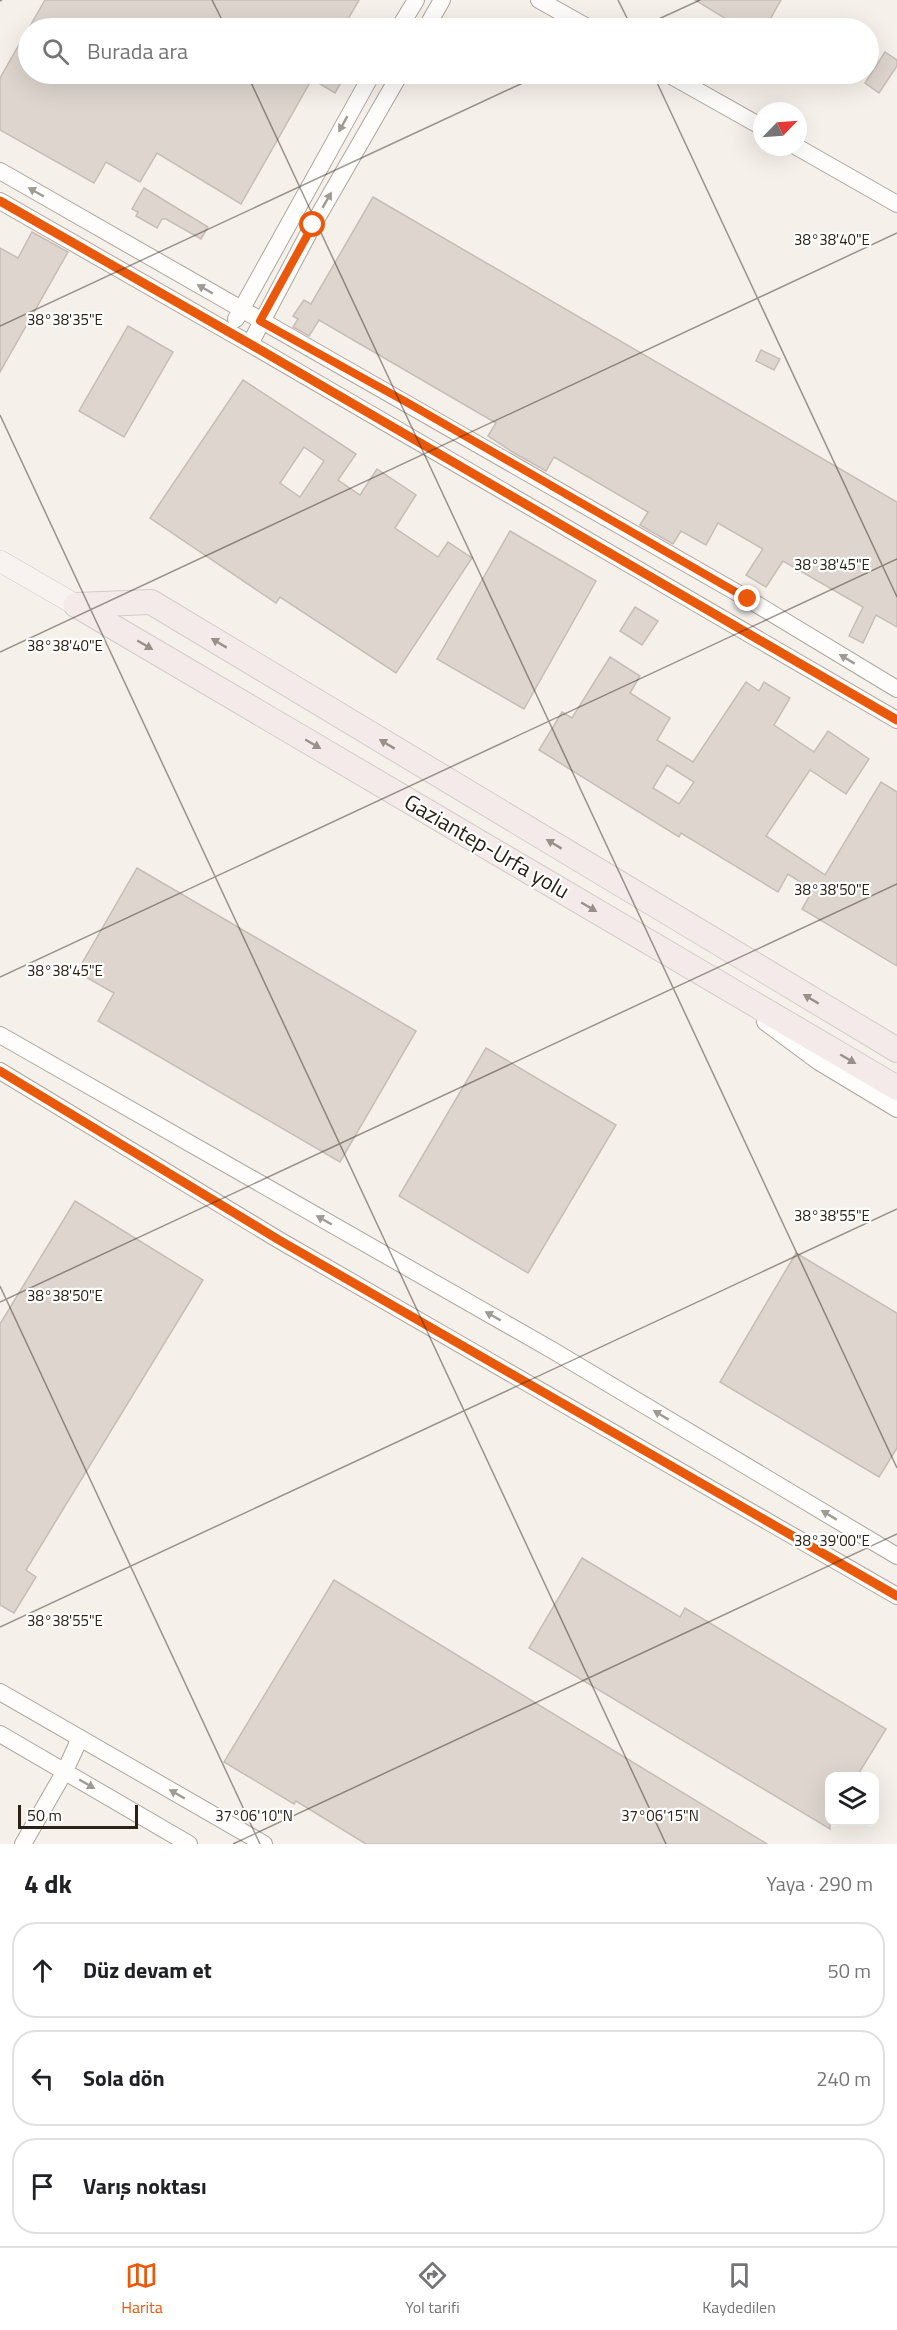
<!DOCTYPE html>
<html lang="tr">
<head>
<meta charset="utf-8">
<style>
	:root { --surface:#fff; --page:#f2f2f2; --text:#202124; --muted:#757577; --line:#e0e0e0; --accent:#ea580c }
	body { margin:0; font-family:"Titillium Web",sans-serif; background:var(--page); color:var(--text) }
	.controls { position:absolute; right:18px; bottom:18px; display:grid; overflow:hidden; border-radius:12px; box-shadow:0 6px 24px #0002 }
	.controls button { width:54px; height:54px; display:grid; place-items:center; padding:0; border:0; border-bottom:2px solid var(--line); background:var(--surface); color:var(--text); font:30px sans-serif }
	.compass { position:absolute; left:753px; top:102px; width:54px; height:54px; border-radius:50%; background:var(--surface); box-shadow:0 6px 24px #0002; rotate:65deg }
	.scale { position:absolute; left:18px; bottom:15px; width:120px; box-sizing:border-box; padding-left:6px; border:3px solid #2b2116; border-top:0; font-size:16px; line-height:21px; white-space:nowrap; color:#2b2116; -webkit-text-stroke:4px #fff; paint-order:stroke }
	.stop { position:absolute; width:18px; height:18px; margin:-14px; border:4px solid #ea580c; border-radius:50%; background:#fff }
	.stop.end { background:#ea580c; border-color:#fff; box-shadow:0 2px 6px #0008 }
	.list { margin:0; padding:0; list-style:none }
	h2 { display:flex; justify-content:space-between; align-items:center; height:78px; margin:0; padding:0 24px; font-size:26px }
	h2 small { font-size:20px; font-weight:400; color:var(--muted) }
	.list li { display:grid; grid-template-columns:39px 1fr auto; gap:18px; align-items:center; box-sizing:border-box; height:96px; margin:0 12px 12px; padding:0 12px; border:2px solid var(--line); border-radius:24px }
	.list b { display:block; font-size:22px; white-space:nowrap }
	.list em { font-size:20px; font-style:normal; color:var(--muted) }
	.icon { flex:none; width:33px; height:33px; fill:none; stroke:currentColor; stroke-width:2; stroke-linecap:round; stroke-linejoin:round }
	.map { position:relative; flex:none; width:897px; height:1844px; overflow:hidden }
	.search { position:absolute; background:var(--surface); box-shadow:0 6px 24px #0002; left:18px; right:18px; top:18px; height:66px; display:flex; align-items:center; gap:15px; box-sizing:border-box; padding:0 21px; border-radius:33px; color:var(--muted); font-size:22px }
	.sheet { height:402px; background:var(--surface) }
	nav { display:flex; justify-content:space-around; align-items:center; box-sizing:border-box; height:84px; border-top:2px solid var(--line); background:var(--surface); font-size:16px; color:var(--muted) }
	nav a { display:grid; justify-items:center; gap:3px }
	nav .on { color:var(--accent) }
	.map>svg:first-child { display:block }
	.building { fill:#ded6ce; stroke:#c5bdb6; stroke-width:1.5; fill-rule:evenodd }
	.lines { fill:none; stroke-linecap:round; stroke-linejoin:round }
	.minor-casing { stroke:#aca59e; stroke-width:18 }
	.major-casing { stroke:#d1cdc9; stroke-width:22 }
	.highway-casing { stroke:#d1cdc9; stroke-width:26 }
	.minor { stroke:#fefdfc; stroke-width:16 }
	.major { stroke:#f8f2f1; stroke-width:21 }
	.highway { stroke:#f4eae9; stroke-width:24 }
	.cycleway-casing { stroke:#fff; stroke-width:13 }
	.cycleway { stroke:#e8590c; stroke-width:9 }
	.oneway { fill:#9f9a94 }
	.oneway2 { fill:#9a908a }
	.route { stroke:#ea580c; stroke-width:8 }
	.ticks { fill:none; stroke:#2b2116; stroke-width:1.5; stroke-opacity:0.45 }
	.labels { text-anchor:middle; stroke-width:4.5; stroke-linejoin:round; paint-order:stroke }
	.street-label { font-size:22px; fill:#2b2116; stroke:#fff }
	.ticks-label { font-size:15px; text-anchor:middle; fill:#2b2116; stroke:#fff; stroke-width:4.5; stroke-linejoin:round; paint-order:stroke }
</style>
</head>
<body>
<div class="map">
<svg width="897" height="1844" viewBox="0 0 897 1844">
	<rect width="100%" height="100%" fill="#f6f0ea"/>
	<g class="building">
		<polygon points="45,0 359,0 343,28 29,28"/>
		<polygon points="695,0 781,0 765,28 741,28"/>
		<polygon points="28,29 28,74 346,74 335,93 312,79 241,204 157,153 140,182 106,162 94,183 0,130 0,78"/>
		<polygon points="885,52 897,60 897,66 879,93 865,83"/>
		<polygon points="144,188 208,227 201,239 166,219 162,219 157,228 136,216 138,212 132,209"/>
		<polygon points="373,197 897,502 897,627 876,615 863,643 849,636 863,607 783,561 766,587 746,575 763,549 718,523 706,545 681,531 673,544 640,525 648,512 554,457 546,471 514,453 488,436 496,423 319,320 309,336 293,327 298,319 293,316 304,300 311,304"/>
		<polygon points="32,232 68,252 0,372 0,248 18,258"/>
		<polygon points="128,326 173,352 124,437 79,411"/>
		<polygon points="761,350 780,359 774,370 756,361"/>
		<path d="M 243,380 L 356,454 L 338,480 L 360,495 L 377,469 L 416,495 L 395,528 L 438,557 L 448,542 L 472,558 L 396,673 L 280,597 L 276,603 L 150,518 ZM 304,447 L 324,461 L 300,497 L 280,483 Z"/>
		<polygon points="510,531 596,581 524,709 437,659"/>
		<polygon points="635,607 658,621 642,645 620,631"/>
		<path d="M 610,657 L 640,676 L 630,693 L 670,718 L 657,740 L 693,762 L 746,682 L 759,691 L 764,682 L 790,698 L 774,725 L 814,752 L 828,731 L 869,759 L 846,794 L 810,770 L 766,836 L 825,875 L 881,782 L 897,792 L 897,966 L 802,909 L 813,890 L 788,874 L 778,892 L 681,833 L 679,837 L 539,750 L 562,712 L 572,718 ZM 667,765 L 694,782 L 679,804 L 653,788 Z"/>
		<polygon points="137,868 416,1031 340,1162 98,1021 114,993 77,972"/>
		<polygon points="486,1048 616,1125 528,1273 399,1196"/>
		<polygon points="75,1201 203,1280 26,1570 36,1577 14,1613 0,1605 0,1324"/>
		<polygon points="796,1253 897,1313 897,1448 879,1477 720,1382"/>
		<polygon points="582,1558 680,1617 685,1608 886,1729 857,1776 830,1776 830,1829 529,1648"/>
		<polygon points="334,1580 767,1844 366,1844 296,1801 294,1804 224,1762"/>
	</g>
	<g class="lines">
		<defs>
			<g id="minor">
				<polyline points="539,0 589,28"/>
				<polyline points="399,28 416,0"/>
				<polyline points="426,28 442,0"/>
				<polyline points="668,74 762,127"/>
				<polyline points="797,147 897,204"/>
				<polyline points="0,171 748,599 897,689"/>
				<polyline points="0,201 250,344 897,720"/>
				<polyline points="236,319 372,74"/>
				<polyline points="250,344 313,225 400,74"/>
				<polyline points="765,1022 819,1062 897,1109"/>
				<polyline points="0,1035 552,1350 897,1556"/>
				<polyline points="0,1071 279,1240 897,1596"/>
				<polyline points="0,1692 264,1844"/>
				<polyline points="0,1734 189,1844"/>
				<polyline points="23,1844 65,1771 80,1738"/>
			</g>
			<polyline id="major" points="0,561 76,605"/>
			<g id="highway">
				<polyline points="76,605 897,1088"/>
				<polyline points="76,605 151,602 897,1050"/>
			</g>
		</defs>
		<use href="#minor" class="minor-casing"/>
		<use href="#major" class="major-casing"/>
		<use href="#highway" class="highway-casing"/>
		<use href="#minor" class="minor"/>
		<use href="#major" class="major"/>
		<use href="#highway" class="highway"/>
		<defs>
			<g id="cycleway">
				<polyline points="0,201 250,344 897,720"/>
				<polyline points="0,1071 279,1240 897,1596"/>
			</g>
		</defs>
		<use href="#cycleway" class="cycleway-casing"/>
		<use href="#cycleway" class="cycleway"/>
	</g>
	<defs><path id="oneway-solid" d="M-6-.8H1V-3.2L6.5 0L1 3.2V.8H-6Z" transform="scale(1.5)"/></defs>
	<g class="oneway">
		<use href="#oneway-solid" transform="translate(343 124) rotate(119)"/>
		<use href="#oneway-solid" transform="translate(36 192) rotate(-150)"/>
		<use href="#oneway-solid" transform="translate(327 200) rotate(-60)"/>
		<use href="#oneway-solid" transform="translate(205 289) rotate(-150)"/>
		<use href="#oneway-solid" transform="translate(847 659) rotate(-149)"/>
		<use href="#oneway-solid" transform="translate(324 1220) rotate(-150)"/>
		<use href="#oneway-solid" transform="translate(493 1316) rotate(-150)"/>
		<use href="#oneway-solid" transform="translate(661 1415) rotate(-149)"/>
		<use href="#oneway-solid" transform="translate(829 1515) rotate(-149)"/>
		<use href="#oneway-solid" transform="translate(87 1784) rotate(30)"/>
		<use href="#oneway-solid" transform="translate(177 1794) rotate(-150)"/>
	</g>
	<g class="oneway2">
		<use href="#oneway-solid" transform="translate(219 643) rotate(-149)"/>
		<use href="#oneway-solid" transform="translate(145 645) rotate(30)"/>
		<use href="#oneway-solid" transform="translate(313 744) rotate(30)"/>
		<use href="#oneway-solid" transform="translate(387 744) rotate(-149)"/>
		<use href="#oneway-solid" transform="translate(554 844) rotate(-149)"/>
		<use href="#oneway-solid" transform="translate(589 907) rotate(30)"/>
		<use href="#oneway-solid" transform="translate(811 999) rotate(-149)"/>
		<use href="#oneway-solid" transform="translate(848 1059) rotate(30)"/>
	</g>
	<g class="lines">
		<polyline class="route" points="313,225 260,321 408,403 748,599"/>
	</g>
	<path class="ticks" d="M 212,0 L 226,28M 618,0 L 632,28M 0,1 L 2,0M 639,28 L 700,0M 247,74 L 897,1468M 653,74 L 897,597M 0,326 L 542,74M 0,415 L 666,1844M 0,652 L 897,233M 0,977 L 897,559M 0,1286 L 260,1844M 0,1302 L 897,884M 0,1627 L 897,1209M 233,1844 L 897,1534"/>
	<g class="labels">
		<g class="street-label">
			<text transform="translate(487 846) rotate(30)" y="8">Gaziantep-Urfa yolu</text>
		</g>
	</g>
	<g class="ticks-label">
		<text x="832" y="245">38°38'40"E</text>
		<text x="65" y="325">38°38'35"E</text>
		<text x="832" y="570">38°38'45"E</text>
		<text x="65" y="651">38°38'40"E</text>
		<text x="832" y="895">38°38'50"E</text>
		<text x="65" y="976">38°38'45"E</text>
		<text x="832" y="1221">38°38'55"E</text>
		<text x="65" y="1301">38°38'50"E</text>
		<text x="832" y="1546">38°39'00"E</text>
		<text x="65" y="1626">38°38'55"E</text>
		<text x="254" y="1821">37°06'10"N</text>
		<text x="660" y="1821">37°06'15"N</text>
	</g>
</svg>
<div class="controls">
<button><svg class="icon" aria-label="layers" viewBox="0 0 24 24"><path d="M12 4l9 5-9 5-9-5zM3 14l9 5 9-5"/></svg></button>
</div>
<svg class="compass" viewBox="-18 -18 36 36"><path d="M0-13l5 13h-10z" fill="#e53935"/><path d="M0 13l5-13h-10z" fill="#757577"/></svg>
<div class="scale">50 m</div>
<div class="stop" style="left:313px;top:225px"></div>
<div class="stop end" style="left:748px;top:599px"></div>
<div class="search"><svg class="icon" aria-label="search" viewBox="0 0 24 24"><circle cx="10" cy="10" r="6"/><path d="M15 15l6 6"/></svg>Burada ara</div>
</div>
<section class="sheet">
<h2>4 dk<small>Yaya · 290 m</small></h2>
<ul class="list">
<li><svg class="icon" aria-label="ahead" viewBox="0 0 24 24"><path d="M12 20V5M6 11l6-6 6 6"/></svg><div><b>Düz devam et</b></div><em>50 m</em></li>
<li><svg class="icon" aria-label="left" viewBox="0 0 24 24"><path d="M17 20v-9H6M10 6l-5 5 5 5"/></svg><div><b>Sola dön</b></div><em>240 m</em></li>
<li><svg class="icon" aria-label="arrive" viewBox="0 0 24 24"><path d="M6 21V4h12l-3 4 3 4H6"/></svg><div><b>Varış noktası</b></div></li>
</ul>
</section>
<nav>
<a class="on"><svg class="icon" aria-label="map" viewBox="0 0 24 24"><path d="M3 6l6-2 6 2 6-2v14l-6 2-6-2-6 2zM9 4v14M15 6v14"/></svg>Harita</a>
<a><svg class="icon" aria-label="directions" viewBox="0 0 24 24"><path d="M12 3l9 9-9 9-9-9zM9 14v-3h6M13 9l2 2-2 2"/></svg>Yol tarifi</a>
<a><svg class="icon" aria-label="saved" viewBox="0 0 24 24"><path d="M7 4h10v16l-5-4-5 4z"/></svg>Kaydedilen</a>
</nav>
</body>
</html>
